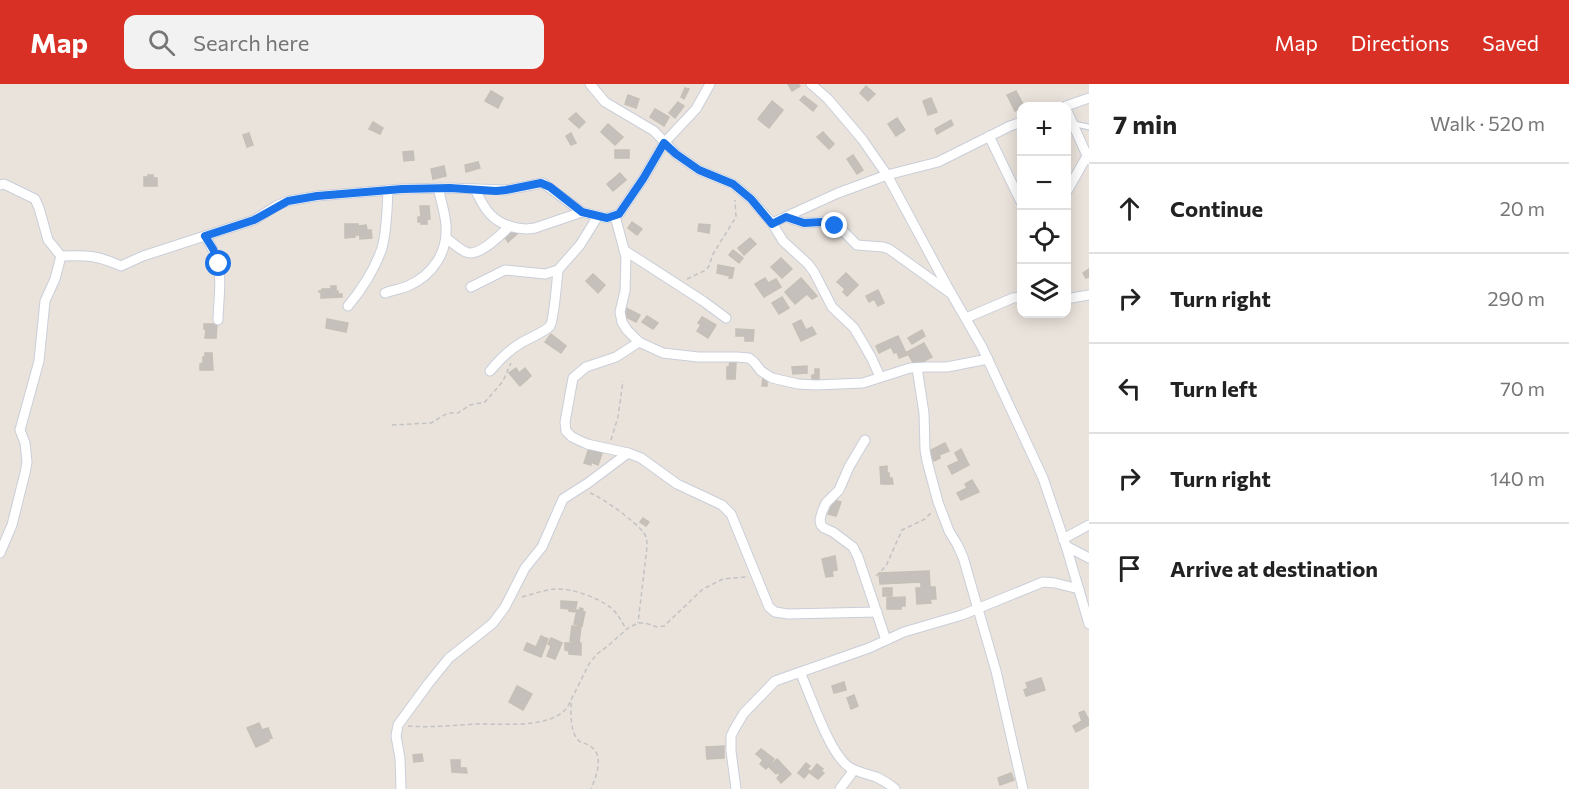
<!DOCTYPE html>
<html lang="en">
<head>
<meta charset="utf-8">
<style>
	:root { --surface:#fff; --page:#f2f2f2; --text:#222; --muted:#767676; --line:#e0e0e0; --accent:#d93025 }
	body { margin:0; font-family:Commissioner,sans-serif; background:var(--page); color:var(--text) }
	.controls { position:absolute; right:18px; top:18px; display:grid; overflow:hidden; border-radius:12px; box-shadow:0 3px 15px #0003 }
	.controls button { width:54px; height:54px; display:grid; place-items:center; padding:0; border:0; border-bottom:2px solid var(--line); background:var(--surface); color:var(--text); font:30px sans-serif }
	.stop { position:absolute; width:18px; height:18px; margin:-14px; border:4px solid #1a73e8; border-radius:50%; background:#fff }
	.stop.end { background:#1a73e8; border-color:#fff; box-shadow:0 2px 6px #0008 }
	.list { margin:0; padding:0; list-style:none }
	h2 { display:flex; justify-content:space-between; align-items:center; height:78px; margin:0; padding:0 24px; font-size:26px }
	h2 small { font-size:20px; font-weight:400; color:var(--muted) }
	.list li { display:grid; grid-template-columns:39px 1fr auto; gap:18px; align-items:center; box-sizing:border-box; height:90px; padding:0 24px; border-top:2px solid var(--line) }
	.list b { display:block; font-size:22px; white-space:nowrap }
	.list em { font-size:20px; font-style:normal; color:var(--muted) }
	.icon { flex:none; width:33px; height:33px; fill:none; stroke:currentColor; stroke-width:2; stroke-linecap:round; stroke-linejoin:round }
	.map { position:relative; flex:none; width:1089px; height:705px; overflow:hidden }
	header { display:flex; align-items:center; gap:36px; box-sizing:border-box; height:84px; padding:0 30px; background:var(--accent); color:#fff }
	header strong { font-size:28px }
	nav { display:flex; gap:33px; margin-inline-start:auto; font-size:21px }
	.search { width:420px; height:54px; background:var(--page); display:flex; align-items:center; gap:15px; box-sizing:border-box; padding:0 21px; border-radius:12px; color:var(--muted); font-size:22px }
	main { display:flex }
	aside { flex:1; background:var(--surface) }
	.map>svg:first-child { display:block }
	.building { fill:#c5c0bb; stroke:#c5bfb6; stroke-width:1.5 }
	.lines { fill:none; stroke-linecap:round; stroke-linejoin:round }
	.service-casing { stroke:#caced9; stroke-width:7 }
	.minor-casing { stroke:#caced9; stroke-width:11 }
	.path { stroke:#c3c3c3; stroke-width:1.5; stroke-dasharray:4.5 3; stroke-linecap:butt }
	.service { stroke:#fff; stroke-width:4.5 }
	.minor { stroke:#fff; stroke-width:9 }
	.route { stroke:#1a73e8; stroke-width:8 }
</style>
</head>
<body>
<header>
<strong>Map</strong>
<div class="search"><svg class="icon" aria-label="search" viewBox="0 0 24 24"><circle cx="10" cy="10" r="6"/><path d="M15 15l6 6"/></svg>Search here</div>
<nav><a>Map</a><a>Directions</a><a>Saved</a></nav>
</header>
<main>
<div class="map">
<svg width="1089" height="705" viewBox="0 0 1089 705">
	<rect width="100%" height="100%" fill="#eae3dc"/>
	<g class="building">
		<polygon points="788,0 798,0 800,2 792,7"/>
		<polygon points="866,2 875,10 868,17 860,9"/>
		<polygon points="685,4 689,5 684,15 681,13"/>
		<polygon points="491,7 503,14 498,24 485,17"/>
		<polygon points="1016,7 1024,22 1015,27 1007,11"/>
		<polygon points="628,11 639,15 636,24 625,20"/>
		<polygon points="804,12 817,22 813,27 800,16"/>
		<polygon points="931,14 937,28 928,31 923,17"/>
		<polygon points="772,17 783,26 769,44 758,35"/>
		<polygon points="678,18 684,22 675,34 669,29"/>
		<polygon points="655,25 669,33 664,42 650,33"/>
		<polygon points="576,29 585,38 579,44 569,35"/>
		<polygon points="897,34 905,46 896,52 888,40"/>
		<polygon points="951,36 953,41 937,50 935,45"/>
		<polygon points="373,38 383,44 380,50 369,45"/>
		<polygon points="608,40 623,53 615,61 601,48"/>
		<polygon points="823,48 834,60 829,65 817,53"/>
		<polygon points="249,49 253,61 247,63 243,51"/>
		<polygon points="571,49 576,59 571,61 566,52"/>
		<rect x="615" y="66" width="14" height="8"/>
		<polygon points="413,67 414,76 404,77 403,68"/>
		<polygon points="853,71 863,86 857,90 847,75"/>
		<polygon points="478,78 480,84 466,88 465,81"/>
		<polygon points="444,82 446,92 433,95 431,85"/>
		<polygon points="620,89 626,96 613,107 607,100"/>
		<polygon points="148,91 153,91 153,94 157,94 157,102 144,102 144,93 148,93"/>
		<polygon points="420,122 429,122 430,135 427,135 427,140 421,140 421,138 418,138 418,133 421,133"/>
		<polygon points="632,138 642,145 637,151 628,144"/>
		<polygon points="345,140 358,140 358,151 355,151 355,153 345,154"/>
		<polygon points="699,140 710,141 709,149 698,147"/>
		<polygon points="366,141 367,146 371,146 372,154 360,155 359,142"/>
		<polygon points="513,145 517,150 508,158 504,152"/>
		<polygon points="750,154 756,160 744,171 738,164"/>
		<polygon points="733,166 743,174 739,179 729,171"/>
		<polygon points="781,174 792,185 782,194 771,183"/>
		<polygon points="718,181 734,184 732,194 729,194 730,192 717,189"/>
		<polygon points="1089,185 1089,193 1086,194 1083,189"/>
		<polygon points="846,189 858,201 847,212 843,208 845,205 837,198"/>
		<polygon points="593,190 605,201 598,209 586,197"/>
		<polygon points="765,194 768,199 776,195 781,203 764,213 755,200"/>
		<polygon points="801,194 817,212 812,215 807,210 795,220 785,208"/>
		<polygon points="331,202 336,202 336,207 338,207 338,210 342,210 342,213 321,214 321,208 319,208 319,207 322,207 322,205 331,205"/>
		<polygon points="878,206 884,219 878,222 874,215 869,218 866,212"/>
		<polygon points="782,213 789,224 779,230 772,219"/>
		<polygon points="626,224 640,231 636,238 622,231"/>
		<polygon points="647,232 658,239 653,245 642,238"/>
		<polygon points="702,233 716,241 708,254 697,247 701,241 698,239"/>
		<polygon points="327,235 348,239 346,248 326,244"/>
		<polygon points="801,236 806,246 812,243 816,250 801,257 793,240"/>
		<polygon points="204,240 217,240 216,254 205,254 206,245 204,245"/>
		<polygon points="736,245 754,246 753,257 745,257 745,252 736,252"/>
		<polygon points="922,246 925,252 912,260 908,254"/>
		<polygon points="551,250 566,262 561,269 545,258"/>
		<polygon points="898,252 907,271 899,274 897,268 894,269 891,263 879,269 876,262"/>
		<polygon points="924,259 932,273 915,282 907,268"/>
		<polygon points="205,269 212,269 213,286 200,286 200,280 203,279 203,273 205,273"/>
		<polygon points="730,278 736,279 735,295 727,295 727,283 729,283"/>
		<polygon points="807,282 807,289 793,290 792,283"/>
		<polygon points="516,284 519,289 525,284 531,292 520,302 509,289"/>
		<polygon points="815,285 819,285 819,300 812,300 812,291 815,291"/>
		<polygon points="763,293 767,293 767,302 762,302"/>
		<polygon points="945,359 949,367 939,371 940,374 934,377 929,367"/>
		<polygon points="589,364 602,369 598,381 591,378 591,381 584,379"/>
		<polygon points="961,365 969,381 952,390 948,382 959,377 955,369"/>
		<polygon points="887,382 887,389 889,389 889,394 892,394 893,400 881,400 880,383"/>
		<polygon points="972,396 979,408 961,416 957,409 967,404 965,400"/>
		<polygon points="834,416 841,418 836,432 828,430"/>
		<polygon points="643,434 649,438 646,442 640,438"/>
		<polygon points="835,472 837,486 832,487 833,492 826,493 822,475"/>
		<polygon points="929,487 930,503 935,503 936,515 930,515 931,519 917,520 916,504 921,504 921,498 880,500 879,489"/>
		<rect x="883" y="504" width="9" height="8"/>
		<polygon points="905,513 905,522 901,522 901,525 887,525 887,514"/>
		<polygon points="561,517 577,518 575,528 569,527 569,525 561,524"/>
		<polygon points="580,524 583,525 582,527 585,528 582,542 574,540 577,526 580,526"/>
		<polygon points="572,542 581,543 579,559 570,557"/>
		<polygon points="541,552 548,555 541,573 524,566 527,559 536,563"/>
		<polygon points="551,554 562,559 555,575 547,572 551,562 548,560"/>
		<polygon points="565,559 581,559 581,571 569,570 569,567 565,566"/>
		<polygon points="1041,594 1045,606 1026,612 1024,606 1028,604 1026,599"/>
		<polygon points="844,598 846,606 834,609 832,602"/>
		<polygon points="517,602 532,610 523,626 509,618"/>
		<polygon points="854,611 858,622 851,625 847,614"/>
		<polygon points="1084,627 1089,636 1089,641 1076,648 1073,642 1082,637 1079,629"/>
		<polygon points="259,639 262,646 268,644 272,654 268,655 269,657 256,663 247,644"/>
		<polygon points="724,662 724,674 707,675 706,663"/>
		<polygon points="761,665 774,675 766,685 760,680 763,676 756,670"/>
		<polygon points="422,670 423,677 414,678 413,671"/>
		<polygon points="777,675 791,690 781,699 777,694 780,691 778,688 776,690 769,683"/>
		<polygon points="451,676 460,676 460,684 466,684 467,689 452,688"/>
		<polygon points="806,679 810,682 807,685 810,687 804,694 798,689"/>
		<polygon points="817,680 823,685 821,687 824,689 818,695 810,689"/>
		<polygon points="1011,689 1014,696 1000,701 998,694"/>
	</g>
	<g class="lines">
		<defs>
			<polyline id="service" points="1075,40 1089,43"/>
			<g id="minor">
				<polyline points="590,0 605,18 654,47 676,70 699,86 733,100 751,115 772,139 783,157 808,180 814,188 832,223 854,244 863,259 872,275 880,293"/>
				<polyline points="811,0 828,15 862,55 887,91 947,202 982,263 1043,394 1066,462 1089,540"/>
				<polyline points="1066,22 1089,14"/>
				<polyline points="1066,25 1089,76"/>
				<polyline points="989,52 1022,120"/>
				<polyline points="0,101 4,100 35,115 39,124 48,156 61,172"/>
				<path d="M 475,105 C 479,113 483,123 490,130 C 501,142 520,147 535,144 L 582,128"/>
				<polyline points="1066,109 1087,72"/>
				<polyline points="615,132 626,173 625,207 620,228 622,238 627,246 639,258 663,269 698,273 737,273 749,274 754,278 761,287 772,294 798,300 816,301 863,299 910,284 927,283 947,283 988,275"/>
				<polyline points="786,133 804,139 822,138 835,142 843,147 857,161 883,163 889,165 949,208"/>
				<polyline points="772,139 838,109 887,91 938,78 1010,42 1022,38"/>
				<path d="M 205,152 C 226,184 219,200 218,236"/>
				<path d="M 446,154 C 453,159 459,165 466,168 C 479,174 501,150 510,142"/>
				<polyline points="624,166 703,217 726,234"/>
				<polyline points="471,203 505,186 545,190 558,186 580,161 598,132"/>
				<path d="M 385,209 C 393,206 401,205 408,202 C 433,191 448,168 446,141 C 445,129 441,116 438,104"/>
				<polyline points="1066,215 1089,211"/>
				<path d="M 348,222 C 362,205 375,185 382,164 C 387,146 387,125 388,106"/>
				<polyline points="966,234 1013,214 1022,213"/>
				<polyline points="639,258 616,273 586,283 573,294 565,338 566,347 572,353 587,360 628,369 641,374 677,400 722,421 731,430 769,523 775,528 788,530 877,528"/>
				<polyline points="917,284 924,329 925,366 927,377 938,418 949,447 957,460 963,473 978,525 996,587 1023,705"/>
				<path d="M 490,287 C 499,276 509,266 521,259 C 529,254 545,248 550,242 C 554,236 557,196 558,186"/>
				<polyline points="865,356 849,383 839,406 826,419 822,428 820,436 821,441 824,444 833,448 853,463 858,473 886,556"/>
				<polyline points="1063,455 1089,441"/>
				<polyline points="1066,462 1089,474"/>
				<path d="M 0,469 L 12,441 L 25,389 L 27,378 L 25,359 L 20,346 L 39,277 L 45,217 L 55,195 L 61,172 C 86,171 97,171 121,182 L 143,172 L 254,136 L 276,122 L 288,117 L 317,112 L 402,105 L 450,104 L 506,106 L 543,99 L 582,128 L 607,134 L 619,130 L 643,95 L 664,59 L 696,25 L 710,0"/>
				<path d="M 800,588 C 811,612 829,669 849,683 C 857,688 867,690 876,693 C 883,696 889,700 895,705"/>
				<polyline points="401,705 400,674 396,652 398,641 428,600 449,574 482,548 493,539 505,523 525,484 542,463 563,415 588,399 628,369"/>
				<polyline points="736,705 731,667 731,652 735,644 744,629 775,597 869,564 904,548 962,531 1043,498 1055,499 1079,505"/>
				<polyline points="840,705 854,686"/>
			</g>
		</defs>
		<use href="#service" class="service-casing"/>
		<use href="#minor" class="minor-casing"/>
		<g class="path">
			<polyline points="687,195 706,186 709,182 713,170 736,133 735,116"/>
			<polyline points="392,341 431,339 448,329 458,329 470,321 485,318 503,297 511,279"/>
			<polyline points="611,356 618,333 623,297"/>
			<path d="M 590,409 C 602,413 637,439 644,449 C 647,454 647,457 647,463 L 638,539"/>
			<polyline points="876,492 886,482 902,446 925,435 932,428"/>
			<path d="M 522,513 C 533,510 544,506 555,505 C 572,504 605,515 616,529 C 620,534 623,540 626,545"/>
			<path d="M 571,619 C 571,630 570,647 578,656 C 581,659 586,659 590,662 C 605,671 596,693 591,705"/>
			<path d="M 408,642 C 432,644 454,641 478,640 C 498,640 528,642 547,636 C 554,634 562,630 567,624 L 589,580 L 597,570 L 609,561 L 628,544 L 638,539 L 645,539 L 657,543 L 664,542 L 703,505 L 723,495 L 746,493"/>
		</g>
		<use href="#service" class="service"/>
		<use href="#minor" class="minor"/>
	</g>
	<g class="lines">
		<polyline class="route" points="219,180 213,165 205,152 254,136 288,117 317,112 402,105 450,104 496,107 506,106 541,99 550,103 582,128 607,134 619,130 643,95 664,59 676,70 699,86 733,100 751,115 772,140 786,133 804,139 822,138 835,142"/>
	</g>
</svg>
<div class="controls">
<button>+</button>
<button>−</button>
<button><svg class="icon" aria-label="locate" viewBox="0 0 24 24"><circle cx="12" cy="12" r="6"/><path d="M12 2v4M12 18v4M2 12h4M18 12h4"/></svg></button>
<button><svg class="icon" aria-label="layers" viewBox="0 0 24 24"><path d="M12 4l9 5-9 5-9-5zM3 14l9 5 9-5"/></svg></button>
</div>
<div class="stop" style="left:219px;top:180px"></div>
<div class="stop end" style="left:835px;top:142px"></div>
</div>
<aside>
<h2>7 min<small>Walk · 520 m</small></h2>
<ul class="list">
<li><svg class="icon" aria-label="ahead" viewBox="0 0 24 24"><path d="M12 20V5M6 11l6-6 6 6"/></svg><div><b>Continue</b></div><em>20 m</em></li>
<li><svg class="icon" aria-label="right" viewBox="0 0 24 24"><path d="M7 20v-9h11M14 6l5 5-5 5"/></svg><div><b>Turn right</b></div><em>290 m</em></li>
<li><svg class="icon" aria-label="left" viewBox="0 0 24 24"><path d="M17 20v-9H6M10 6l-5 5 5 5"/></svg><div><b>Turn left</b></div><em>70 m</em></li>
<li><svg class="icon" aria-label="right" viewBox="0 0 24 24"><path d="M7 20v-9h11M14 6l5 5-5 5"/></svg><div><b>Turn right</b></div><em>140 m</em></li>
<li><svg class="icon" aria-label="arrive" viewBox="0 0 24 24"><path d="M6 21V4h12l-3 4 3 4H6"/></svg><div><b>Arrive at destination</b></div></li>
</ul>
</aside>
</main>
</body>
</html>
